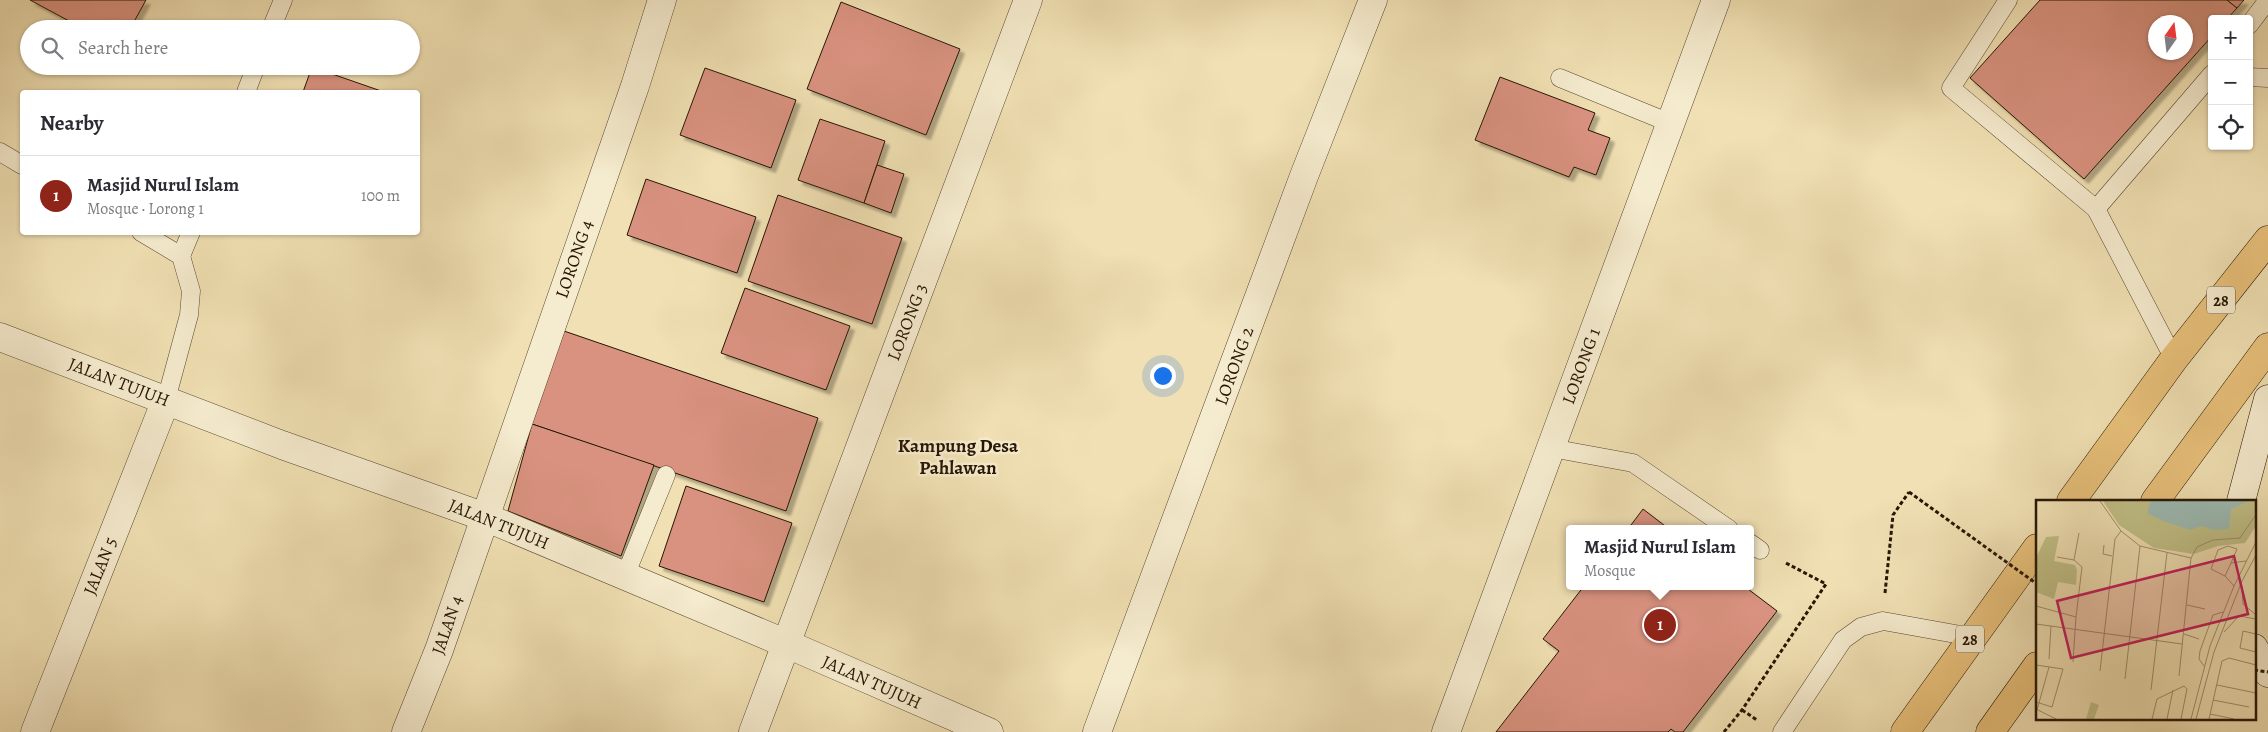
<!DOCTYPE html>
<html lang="en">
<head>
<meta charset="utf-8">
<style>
	:root { --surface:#fff; --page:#f2f2f3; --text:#2b2b33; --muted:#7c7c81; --line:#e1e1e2; --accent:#8f2418 }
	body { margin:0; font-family:Alegreya,serif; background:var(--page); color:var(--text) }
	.controls { position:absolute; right:15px; top:15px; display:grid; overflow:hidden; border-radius:5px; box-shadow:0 1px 4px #0004 }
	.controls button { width:45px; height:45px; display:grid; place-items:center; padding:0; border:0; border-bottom:1px solid var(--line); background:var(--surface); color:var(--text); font:25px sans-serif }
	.compass { position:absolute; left:2148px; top:15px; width:45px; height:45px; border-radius:50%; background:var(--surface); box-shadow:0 1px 4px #0004; rotate:14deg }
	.you { position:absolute; left:1162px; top:375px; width:18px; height:18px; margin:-12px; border:4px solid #fff; border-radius:50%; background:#1a73e8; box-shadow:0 0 0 8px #1a73e833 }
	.badge { display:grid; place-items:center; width:32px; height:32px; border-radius:50%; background:var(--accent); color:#fff; font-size:16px; font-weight:700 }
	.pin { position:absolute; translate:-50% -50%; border:2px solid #fff; box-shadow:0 1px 5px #0006 }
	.popup { position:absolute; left:1566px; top:525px; width:188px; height:65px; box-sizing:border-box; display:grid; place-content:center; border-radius:5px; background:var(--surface); filter:drop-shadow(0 1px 4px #0005); font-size:16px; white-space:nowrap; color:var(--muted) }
	.popup b { font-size:19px; color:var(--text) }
	.popup::after { content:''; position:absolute; left:50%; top:100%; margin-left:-10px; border:10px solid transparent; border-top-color:var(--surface) }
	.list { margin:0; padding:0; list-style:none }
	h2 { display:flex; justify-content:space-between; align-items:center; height:65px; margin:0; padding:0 20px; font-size:21px }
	h2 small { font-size:16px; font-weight:400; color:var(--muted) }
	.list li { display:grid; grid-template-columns:32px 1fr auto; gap:15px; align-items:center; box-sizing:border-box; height:80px; padding:0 20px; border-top:1px solid var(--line) }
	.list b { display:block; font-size:19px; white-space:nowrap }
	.list p { margin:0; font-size:16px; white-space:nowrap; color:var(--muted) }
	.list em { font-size:16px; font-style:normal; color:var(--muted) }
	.icon { flex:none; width:28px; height:28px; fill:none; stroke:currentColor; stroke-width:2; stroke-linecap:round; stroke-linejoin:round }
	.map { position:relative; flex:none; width:2268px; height:732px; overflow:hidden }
	.search { position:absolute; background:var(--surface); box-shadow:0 1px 4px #0004; left:20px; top:20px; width:400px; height:55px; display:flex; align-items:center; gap:12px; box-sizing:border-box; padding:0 18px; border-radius:28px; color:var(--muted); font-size:19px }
	.panel { position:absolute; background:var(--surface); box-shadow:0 1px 4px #0004; left:20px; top:90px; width:400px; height:145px; border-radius:5px }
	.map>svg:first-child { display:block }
	.building { fill:#d99280; stroke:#261603; fill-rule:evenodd; filter:url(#shadow) }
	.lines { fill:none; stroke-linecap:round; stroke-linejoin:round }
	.lane-casing { stroke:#58482f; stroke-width:19 }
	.street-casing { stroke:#58482f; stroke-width:29 }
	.secondary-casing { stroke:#261603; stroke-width:29 }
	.highway-casing { stroke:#261603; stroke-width:29 }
	.path { stroke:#261603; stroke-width:3; stroke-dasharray:4 2.5; stroke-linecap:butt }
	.lane { stroke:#f5ebce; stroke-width:18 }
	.street { stroke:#f5ebce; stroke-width:28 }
	.secondary { stroke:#f5ebce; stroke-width:28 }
	.highway { stroke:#e8c07a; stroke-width:28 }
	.path-bridge { stroke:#261603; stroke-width:3; stroke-dasharray:4 2.5; stroke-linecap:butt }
	.labels { text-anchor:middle; stroke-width:5; stroke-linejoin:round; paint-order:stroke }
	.shield { fill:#f5ebce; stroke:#645640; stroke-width:1 }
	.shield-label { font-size:16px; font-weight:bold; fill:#261603 }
	.street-label { font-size:18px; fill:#261603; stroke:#f5ebce }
	.neighbourhood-label { font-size:19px; font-weight:bold; fill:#261603; stroke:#f5ebce }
	.inset-road { fill:none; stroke:#9f8f6d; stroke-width:1 }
	.view { fill:#c2185b; fill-opacity:0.15; stroke:#c2185b; stroke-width:2.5 }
	.inset-edge { fill:none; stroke:#261603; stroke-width:2.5 }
</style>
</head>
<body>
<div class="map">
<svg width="2268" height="732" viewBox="0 0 2268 732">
	<defs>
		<filter id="shadow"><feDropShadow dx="4.5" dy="4.5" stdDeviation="1" flood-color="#0004"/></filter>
	</defs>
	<rect width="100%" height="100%" fill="#f0e0b3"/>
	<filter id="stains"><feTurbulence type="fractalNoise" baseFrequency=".004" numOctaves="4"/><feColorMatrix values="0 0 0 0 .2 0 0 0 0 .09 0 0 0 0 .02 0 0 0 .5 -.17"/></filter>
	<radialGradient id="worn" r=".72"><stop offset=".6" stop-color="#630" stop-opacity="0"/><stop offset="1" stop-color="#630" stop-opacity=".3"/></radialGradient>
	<g class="building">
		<polygon points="30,0 146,0 130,29 84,29"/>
		<path d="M 2040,0 L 2227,0 L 2237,8 L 2227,19 L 2212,19 L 2212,36 L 2084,179 L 1970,78 ZM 2156,22 L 2186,22 L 2186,52 L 2156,52 Z"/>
		<polygon points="2227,0 2244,0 2237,8"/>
		<polygon points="841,2 960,49 926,135 807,89"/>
		<polygon points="312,67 384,92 303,92"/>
		<polygon points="705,68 796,100 771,168 680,135"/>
		<polygon points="1500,77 1595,113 1588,130 1610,138 1596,175 1574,167 1569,177 1475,140"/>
		<polygon points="820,119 885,141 864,203 798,180"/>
		<polygon points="877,165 904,174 891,213 864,203"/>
		<polygon points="646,179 756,217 737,273 627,235"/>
		<polygon points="778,195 902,238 872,324 748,281"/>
		<polygon points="745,288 850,326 826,390 721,353"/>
		<polygon points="564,331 818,418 786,511 532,424"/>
		<polygon points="532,424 654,465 621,556 508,511"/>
		<polygon points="686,486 792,523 764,602 659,566"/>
		<polygon points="1643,509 1669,529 1628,529"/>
		<polygon points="1584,586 1744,586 1777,611 1683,732 1675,732 1671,729 1668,732 1496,732 1559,651 1543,639"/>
	</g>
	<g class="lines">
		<defs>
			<g id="lane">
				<polyline points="2008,0 1951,88 2096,209"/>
				<polyline points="2249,25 2268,0"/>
				<polyline points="271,29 283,0"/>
				<polyline points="2249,77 2268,78"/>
				<polyline points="1560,78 1670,123"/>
				<polyline points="246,92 256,66"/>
				<polyline points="0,152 22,165"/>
				<polyline points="141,232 181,256 191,291 189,315 166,400"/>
				<polyline points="181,256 191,232"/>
				<polyline points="2174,359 2096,209 2212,74"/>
				<polyline points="1551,448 1633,463 1729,529"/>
				<polyline points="1750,543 1760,550"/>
				<polyline points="625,576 666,475"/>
				<polyline points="1782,732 1843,640 1861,627 1883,621 1972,637"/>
			</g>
			<g id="street">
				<polyline points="0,337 282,445 485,517 787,644 989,732"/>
				<polyline points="35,732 166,400"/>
				<polyline points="406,732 439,650 635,86 662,0"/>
				<polyline points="753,732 1028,0"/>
				<polyline points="1097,732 1304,176 1373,0"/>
				<polyline points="1446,732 1716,0"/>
			</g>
			<g id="secondary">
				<polyline points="2241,501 2268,399"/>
				<polyline points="2254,648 2268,673"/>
			</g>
			<g id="highway">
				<polyline points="2071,501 2174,359 2268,240"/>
				<polyline points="2155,501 2268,347"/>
				<polyline points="1905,732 2037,548"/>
				<polyline points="1990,732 2037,666"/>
			</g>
		</defs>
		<use href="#lane" class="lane-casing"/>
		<use href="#street" class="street-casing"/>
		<use href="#secondary" class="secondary-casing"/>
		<use href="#highway" class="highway-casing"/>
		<g class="path">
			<polyline points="1885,593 1893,515 1909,492"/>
			<polyline points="1742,710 1757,720"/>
			<polyline points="1724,732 1742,710 1826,584 1784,562"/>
		</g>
		<use href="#lane" class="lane"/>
		<use href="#street" class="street"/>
		<use href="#secondary" class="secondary"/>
		<use href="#highway" class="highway"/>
		<g class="path-bridge">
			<polyline points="1909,492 2037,584"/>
			<polyline points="2254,670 2268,672"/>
		</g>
	</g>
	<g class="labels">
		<g class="shield">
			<rect x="2207" y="286.5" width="28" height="27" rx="4"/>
			<rect x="1956" y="625.5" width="28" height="27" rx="4"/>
		</g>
		<g class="shield-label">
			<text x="2221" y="306">28</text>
			<text x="1970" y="645">28</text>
		</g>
		<g class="street-label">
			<text transform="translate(574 259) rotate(-71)" y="6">LORONG 4</text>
			<text transform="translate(907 322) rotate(-69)" y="6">LORONG 3</text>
			<text transform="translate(1234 366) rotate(-70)" y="6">LORONG 2</text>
			<text transform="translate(1581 366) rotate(-70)" y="6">LORONG 1</text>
			<text transform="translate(119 382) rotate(21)" y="6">JALAN TUJUH</text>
			<text transform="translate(499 524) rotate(22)" y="6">JALAN TUJUH</text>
			<text transform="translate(100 566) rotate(-68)" y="6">JALAN 5</text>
			<text transform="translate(447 625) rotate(-71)" y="6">JALAN 4</text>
			<text transform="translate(872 682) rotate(24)" y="6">JALAN TUJUH</text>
		</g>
		<g class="neighbourhood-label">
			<text x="958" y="452">Kampung Desa<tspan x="958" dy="22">Pahlawan</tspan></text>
		</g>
	</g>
	<g transform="translate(2036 500)">
		<rect width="220" height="220" fill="#f0e0b3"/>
		<path d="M 67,1 L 220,1 L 220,26 L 209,43 L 182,46 L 158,54 L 118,48 L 83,25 ZM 23,36 L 18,61 L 39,65 L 41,70 L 40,85 L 22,82 L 18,99 L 0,92 L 0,58 L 10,37 ZM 55,202 L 63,205 L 58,219 L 50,219 Z" fill="#c1c087"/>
		<path d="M 115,1 L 213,1 L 195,9 L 193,29 L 177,30 L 166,26 L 154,30 L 127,21 L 111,13 Z" fill="#9cbbb4"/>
		<path class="inset-road" d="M 64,1 L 85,31 L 104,46 L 155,58M 68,45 L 67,54 L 76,56M 21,57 L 38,60M 155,58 L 161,47 L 177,40 L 204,38 L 219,16M 189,76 L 175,69 L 182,50 L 192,46 L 201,49 L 195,63M 198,86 L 189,76 L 195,63 L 210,61M 206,86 L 207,104 L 220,115M 151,105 L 169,109M 0,106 L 40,117 L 37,162M 40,117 L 46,67 L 38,60 L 43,33M 0,124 L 146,144M 188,132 L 203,116 L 220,119M 148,134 L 163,139M 220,134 L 207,131 L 204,148 L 220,152M 13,159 L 15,126M 0,165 L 27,169 L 16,207 L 0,202M 168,166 L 163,159 L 164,151 L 177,115 L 187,112M 64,171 L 79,39 L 85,31M 143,176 L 155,58M 89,179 L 104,46M 181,185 L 220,193M 115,190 L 131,53M 177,200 L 213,207M 0,209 L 20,219M 1,210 L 13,167M 174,214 L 198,219M 116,219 L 121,199 L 148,186 L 151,189 L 145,219M 131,219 L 137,190M 155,219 L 174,146 L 198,86 L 220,42M 160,219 L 178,152 L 206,81 L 220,55M 173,219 L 186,161 L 193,158 L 220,165"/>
		<path class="view" d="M 198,56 L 212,114 L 35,158 L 21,101 Z"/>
		<rect width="220" height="220" class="inset-edge"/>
	</g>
	<rect width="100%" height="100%" filter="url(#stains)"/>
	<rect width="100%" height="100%" fill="url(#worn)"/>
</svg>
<div class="controls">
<button>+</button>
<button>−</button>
<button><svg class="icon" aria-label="locate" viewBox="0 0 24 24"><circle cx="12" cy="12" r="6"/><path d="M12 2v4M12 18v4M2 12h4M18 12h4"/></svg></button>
</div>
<svg class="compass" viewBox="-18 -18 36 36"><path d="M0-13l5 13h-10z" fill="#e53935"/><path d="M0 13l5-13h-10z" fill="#7c7c81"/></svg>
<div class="you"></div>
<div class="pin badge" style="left:1660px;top:625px">1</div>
<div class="popup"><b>Masjid Nurul Islam</b>Mosque</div>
<div class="search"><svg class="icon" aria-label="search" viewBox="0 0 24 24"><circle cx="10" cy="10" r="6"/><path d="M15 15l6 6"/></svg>Search here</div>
<section class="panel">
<h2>Nearby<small></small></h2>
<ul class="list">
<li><span class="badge">1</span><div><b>Masjid Nurul Islam</b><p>Mosque · Lorong 1</p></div><em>100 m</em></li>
</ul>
</section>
</div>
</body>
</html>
